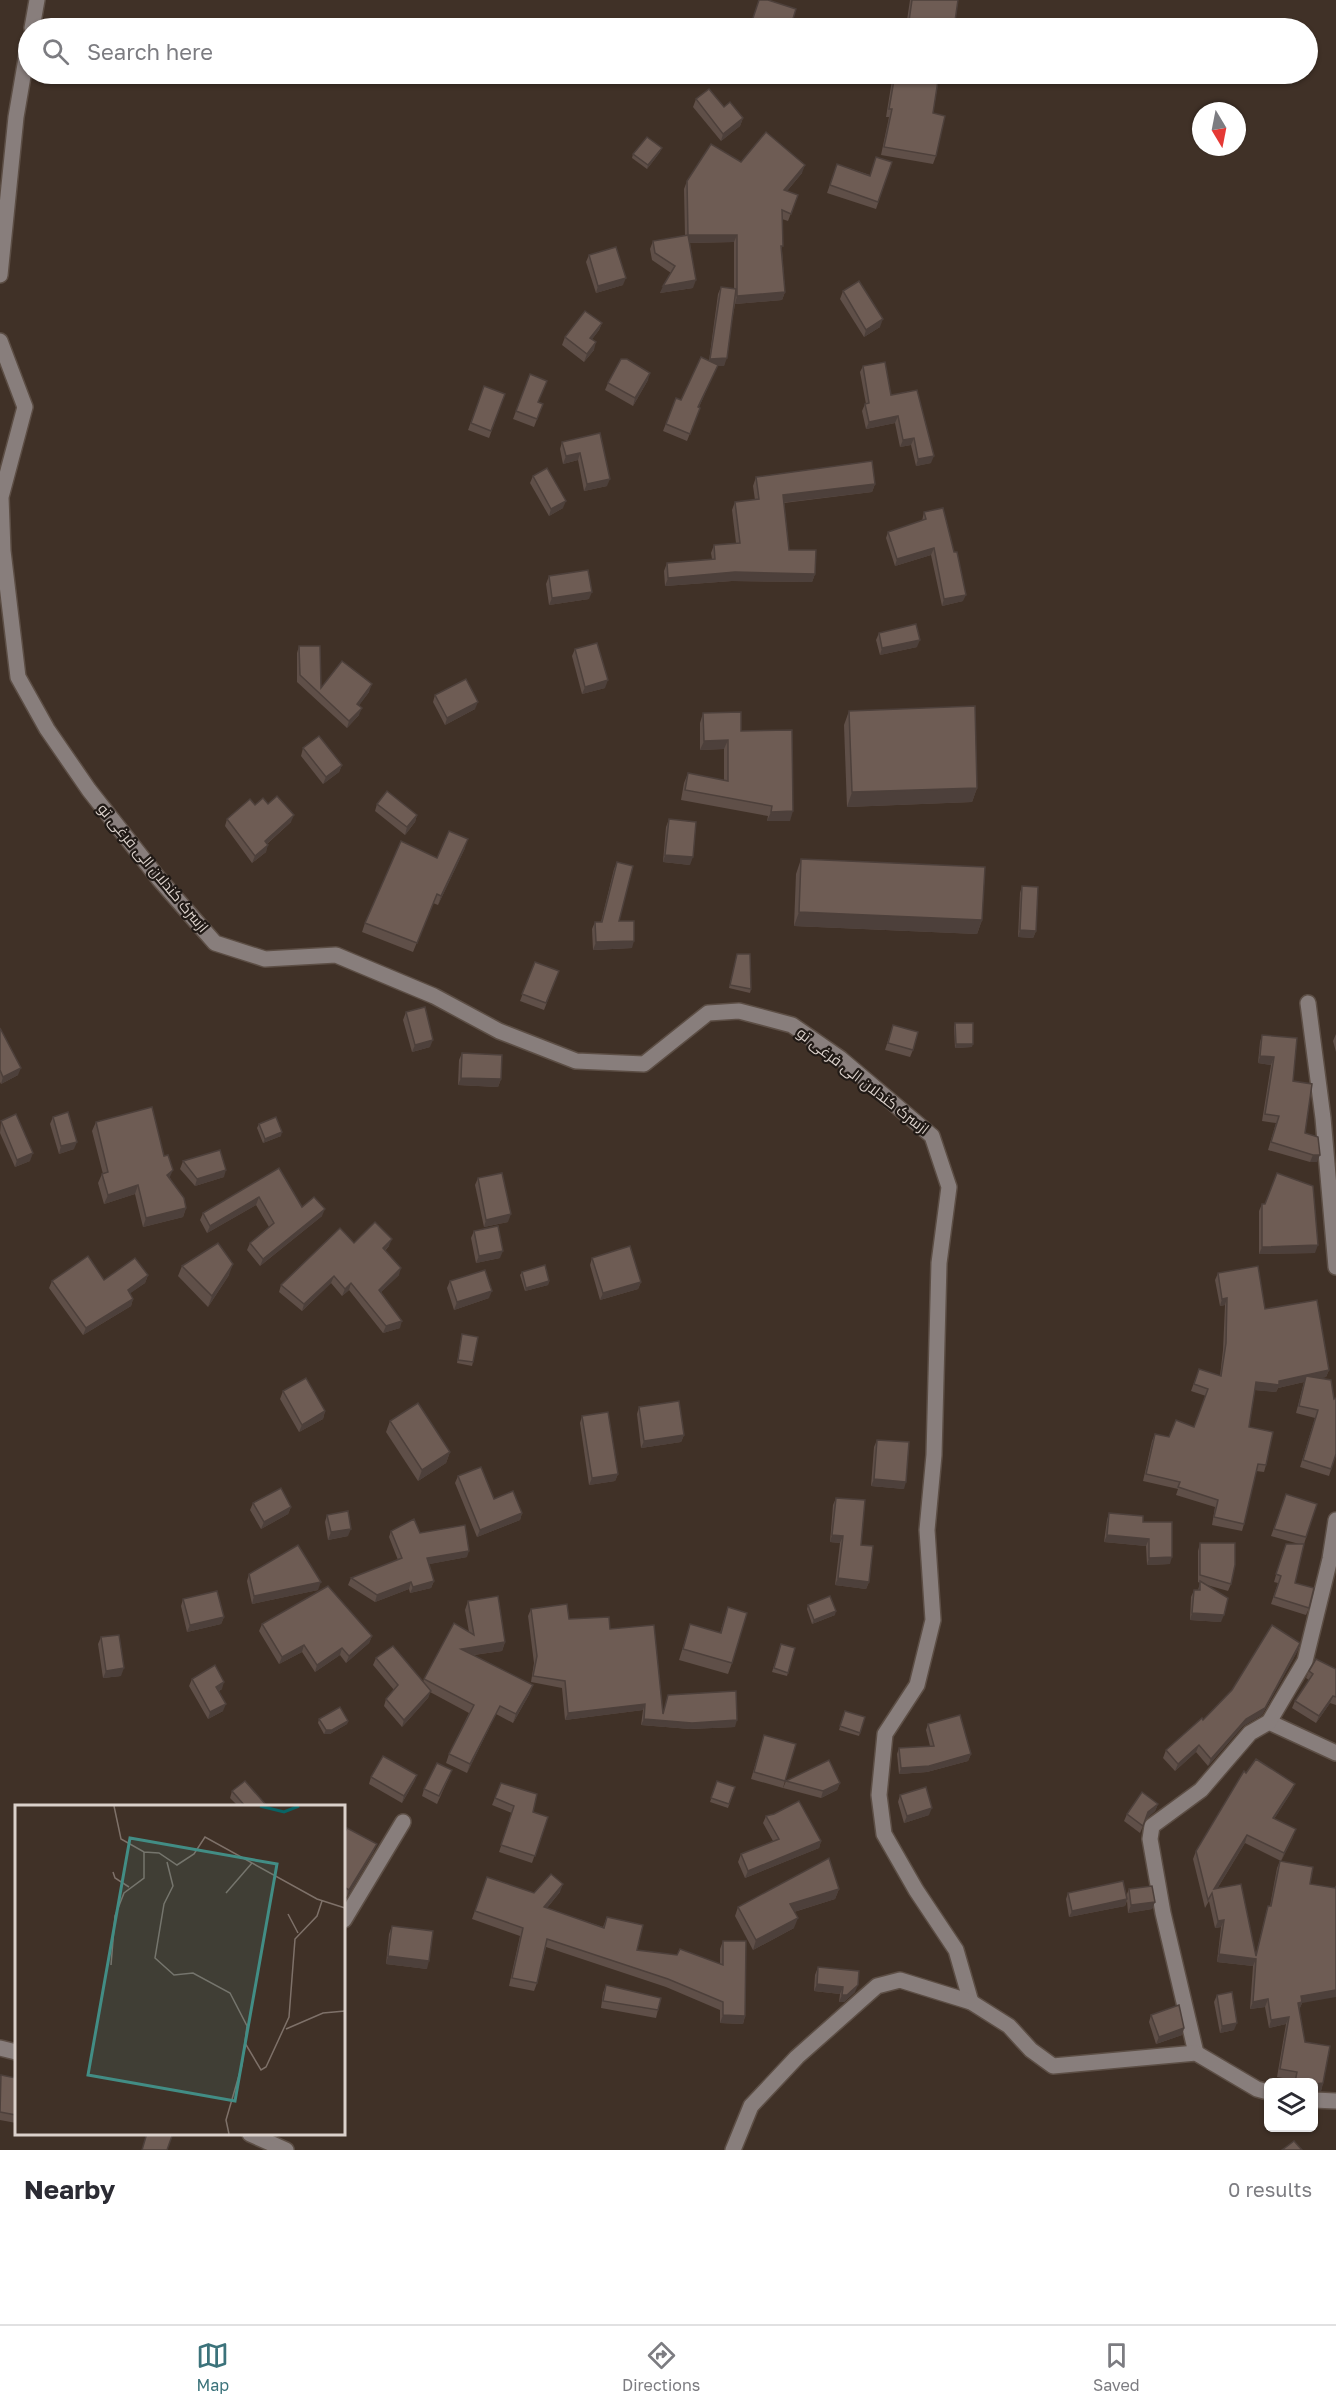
<!DOCTYPE html>
<html lang="en">
<head>
<meta charset="utf-8">
<style>
	:root { --surface:#fff; --page:#f7f7f7; --text:#2b2b33; --muted:#7c7c81; --line:#e1e1e2; --accent:#3c737b }
	body { margin:0; font-family:"Golos Text",Cairo,sans-serif; background:var(--page); color:var(--text) }
	.controls { position:absolute; right:18px; bottom:18px; display:grid; overflow:hidden; border-radius:9px; box-shadow:0 2px 4px #0004 }
	.controls button { width:54px; height:54px; display:grid; place-items:center; padding:0; border:0; border-bottom:2px solid var(--line); background:var(--surface); color:var(--text); font:30px sans-serif }
	.compass { position:absolute; left:1192px; top:102px; width:54px; height:54px; border-radius:50%; background:var(--surface); box-shadow:0 2px 4px #0004; rotate:170deg }
	.list { margin:0; padding:0; list-style:none }
	h2 { display:flex; justify-content:space-between; align-items:center; height:78px; margin:0; padding:0 24px; font-size:26px }
	h2 small { font-size:20px; font-weight:400; color:var(--muted) }
	.icon { flex:none; width:33px; height:33px; fill:none; stroke:currentColor; stroke-width:2; stroke-linecap:round; stroke-linejoin:round }
	.map { position:relative; flex:none; width:1336px; height:2150px; overflow:hidden }
	.search { position:absolute; background:var(--surface); box-shadow:0 2px 4px #0004; left:18px; right:18px; top:18px; height:66px; display:flex; align-items:center; gap:15px; box-sizing:border-box; padding:0 21px; border-radius:33px; color:var(--muted); font-size:22px }
	.sheet { height:174px; background:var(--surface) }
	nav { display:flex; justify-content:space-around; align-items:center; box-sizing:border-box; height:84px; border-top:2px solid var(--line); background:var(--surface); font-size:16px; color:var(--muted) }
	nav a { display:grid; justify-items:center; gap:3px }
	nav .on { color:var(--accent) }
	.map>svg:first-child { display:block }
	.lines { fill:none; stroke-linecap:round; stroke-linejoin:round }
	.minor-casing { stroke:#5c4e45; stroke-width:18 }
	.minor { stroke:#887e7c; stroke-width:15 }
	.wall { fill:#5f4f48 }
	.shaded-wall { fill:#4d403b }
	.building { fill:#6e5c54; stroke:#4d403b; stroke-width:1.5 }
	.labels { text-anchor:middle; stroke-width:4.5; stroke-linejoin:round; paint-order:stroke }
	.street-label { font-size:15px; fill:#dbd1cb; stroke:#211a16 }
	.inset-river { fill:none; stroke:#096465; stroke-width:3 }
	.inset-road { fill:none; stroke:#7e7169; stroke-width:1.5 }
	.view { fill:#428d85; fill-opacity:0.15; stroke:#428d85; stroke-width:3 }
	.inset-edge { fill:none; stroke:#dbd1cb; stroke-width:3 }
</style>
</head>
<body>
<div class="map">
<svg width="1336" height="2150" viewBox="0 0 1336 2150">
	<rect width="100%" height="100%" fill="#403127"/>
	<g class="lines">
		<defs>
			<g id="minor">
				<polyline points="32,28 37,0"/>
				<polyline points="0,275 16,117 28,47"/>
				<polyline points="0,341 25,407 1,497 3,551 18,677 47,729 89,790 159,879 215,943 265,959 336,955 434,996 499,1031 576,1061 644,1064 708,1013 739,1011 792,1025 841,1059 932,1136 949,1187 939,1263 934,1455 927,1530 933,1620 917,1685 885,1734 879,1795 884,1834 916,1890 956,1950 971,2002"/>
				<polyline points="1308,1003 1323,1118 1336,1267"/>
				<polyline points="1269,1722 1336,1753"/>
				<polyline points="344,1920 403,1822"/>
				<polyline points="0,2048 16,2052"/>
				<polyline points="1196,2053 1163,1913 1150,1839 1152,1826 1201,1790 1250,1733 1269,1722 1305,1661 1330,1559 1336,1520"/>
				<polyline points="1314,2100 1336,2101"/>
				<polyline points="250,2134 286,2150"/>
				<polyline points="733,2150 751,2106 797,2057 877,1986 900,1980 971,2002 1009,2026 1031,2050 1053,2066 1196,2053 1257,2089 1268,2092"/>
			</g>
		</defs>
		<use href="#minor" class="minor-casing"/>
		<use href="#minor" class="minor"/>
	</g>
	<g class="wall">
		<polygon points="910,0 958,0 954,28 898,28 901,19 907,20"/>
		<polygon points="796,9 790,28 742,28 752,21"/>
		<polygon points="893,74 943,74 942,78 939,77 933,113 936,156 933,164 881,155 889,117 886,117"/>
		<polygon points="696,99 724,107 743,118 740,126 721,141 693,107"/>
		<polygon points="660,152 647,169 632,158 633,154"/>
		<polygon points="741,162 802,173 787,191 798,195 788,221 782,219 782,251 785,292 782,300 735,304 724,366 717,366 699,407 700,408 687,441 663,431 676,398 681,400 709,361 718,294 721,287 734,289 734,242 690,243 693,288 660,293 671,273 652,260 650,249 653,241 685,236 684,189 687,181"/>
		<polygon points="892,162 876,209 827,193 837,164 870,175"/>
		<polygon points="589,255 623,285 596,293 586,262"/>
		<polygon points="843,291 880,327 864,337 840,299"/>
		<polygon points="602,323 599,330 592,339 594,350 584,362 562,345 565,337"/>
		<polygon points="863,366 891,395 931,463 916,466 911,445 900,447 895,423 866,429 862,411 865,404 866,404 860,372"/>
		<polygon points="530,374 538,402 543,404 534,427 513,419"/>
		<polygon points="648,380 633,406 605,390 608,383"/>
		<polygon points="484,386 505,394 489,438 468,430"/>
		<polygon points="600,433 607,486 584,491 578,460 563,464 560,449 562,442"/>
		<polygon points="533,476 563,508 549,516 530,483"/>
		<polygon points="756,477 875,484 872,492 784,503 789,550 815,574 812,582 732,581 665,586 664,571 667,563 712,559 711,553 714,545 736,543 732,510 735,502 755,500 753,486"/>
		<polygon points="924,512 963,601 942,606 931,555 895,566 886,538 888,532 922,521"/>
		<polygon points="549,576 589,599 549,605 546,584"/>
		<polygon points="879,633 917,647 880,655 876,640"/>
		<polygon points="299,646 321,688 369,692 359,705 359,715 347,728 297,682 297,653"/>
		<polygon points="575,649 605,688 582,694 572,656"/>
		<polygon points="435,695 475,709 445,725 433,702"/>
		<polygon points="849,711 977,788 972,802 847,807 844,725"/>
		<polygon points="703,713 741,731 790,821 767,821 768,816 681,800 684,783 688,773 724,780 724,749 700,750 700,723"/>
		<polygon points="303,748 342,765 339,772 323,784 301,756"/>
		<polygon points="268,804 291,822 267,844 266,852 252,863 225,826 227,819 255,805"/>
		<polygon points="377,804 417,815 415,822 405,835 375,811"/>
		<polygon points="669,819 690,865 663,862 666,827"/>
		<polygon points="465,848 438,905 433,903 413,952 362,932 365,923 437,858"/>
		<polygon points="801,859 982,920 977,934 794,926 796,874"/>
		<polygon points="617,862 619,921 632,948 593,950 592,929 595,922 601,922 614,869"/>
		<polygon points="1022,886 1036,931 1033,938 1018,937 1020,893"/>
		<polygon points="737,954 751,989 750,993 729,988"/>
		<polygon points="535,962 559,971 544,1010 520,1001"/>
		<polygon points="406,1012 430,1047 412,1052 403,1020"/>
		<polygon points="955,1023 972,1047 955,1048 954,1027"/>
		<polygon points="893,1025 913,1050 910,1057 885,1050"/>
		<polygon points="0,1028 18,1075 1,1084 0,1082"/>
		<polygon points="1336,1034 1336,1052 1333,1041"/>
		<polygon points="1262,1035 1293,1081 1305,1133 1317,1162 1310,1162 1268,1150 1276,1123 1262,1121 1271,1065 1258,1063 1260,1042"/>
		<polygon points="462,1053 501,1079 498,1087 458,1085 459,1060"/>
		<polygon points="53,1117 74,1149 59,1154 50,1124"/>
		<polygon points="1,1121 30,1161 15,1167 0,1133"/>
		<polygon points="96,1122 170,1178 186,1208 183,1217 143,1227 135,1194 104,1204 98,1183 102,1174 103,1174 92,1131"/>
		<polygon points="259,1124 281,1136 263,1143 257,1128"/>
		<polygon points="183,1161 224,1177 195,1186 180,1169"/>
		<polygon points="279,1168 302,1207 322,1216 260,1266 247,1250 250,1243 269,1227 256,1205 207,1233 200,1220 203,1213"/>
		<polygon points="478,1178 508,1222 484,1227 475,1185"/>
		<polygon points="1262,1204 1315,1253 1259,1254 1259,1211"/>
		<polygon points="474,1231 500,1258 476,1263 471,1238"/>
		<polygon points="354,1243 389,1246 385,1251 399,1275 381,1292 400,1328 383,1333 349,1290 342,1296 331,1283 302,1311 279,1292 281,1285"/>
		<polygon points="592,1258 641,1282 638,1289 600,1300 590,1265"/>
		<polygon points="182,1266 229,1275 208,1307 178,1276"/>
		<polygon points="522,1272 549,1281 548,1285 525,1291 520,1275"/>
		<polygon points="1218,1273 1265,1309 1329,1370 1326,1377 1320,1378 1335,1435 1336,1454 1329,1476 1300,1467 1315,1418 1296,1413 1304,1382 1278,1388 1276,1392 1255,1390 1249,1427 1266,1465 1264,1472 1256,1471 1244,1524 1242,1531 1212,1525 1215,1507 1176,1495 1178,1489 1143,1481 1152,1441 1155,1434 1169,1437 1194,1427 1206,1396 1191,1391 1199,1369 1220,1376 1223,1350 1225,1305 1220,1306 1215,1280"/>
		<polygon points="148,1275 145,1283 130,1293 133,1299 131,1306 83,1335 49,1288 52,1281 104,1280"/>
		<polygon points="450,1281 489,1298 454,1310 447,1288"/>
		<polygon points="462,1334 473,1362 472,1366 457,1363"/>
		<polygon points="283,1391 325,1411 323,1419 299,1432 280,1399"/>
		<polygon points="639,1407 684,1435 681,1442 641,1448 637,1414"/>
		<polygon points="582,1416 618,1474 615,1481 589,1485 580,1423"/>
		<polygon points="390,1421 450,1452 446,1463 418,1481 386,1432"/>
		<polygon points="877,1440 904,1489 871,1486 874,1447"/>
		<polygon points="458,1476 494,1499 522,1513 520,1520 477,1537 455,1483"/>
		<polygon points="1286,1494 1317,1504 1304,1544 1295,1583 1309,1608 1306,1615 1271,1604 1278,1583 1274,1582 1283,1551 1299,1544 1271,1536"/>
		<polygon points="836,1498 861,1545 869,1582 866,1589 835,1585 840,1543 830,1542 833,1505"/>
		<polygon points="253,1503 291,1507 288,1514 261,1529 250,1510"/>
		<polygon points="1109,1513 1143,1522 1170,1564 1147,1565 1146,1546 1104,1542 1107,1520"/>
		<polygon points="327,1515 348,1536 328,1540 325,1522"/>
		<polygon points="391,1531 420,1533 467,1557 429,1564 434,1581 431,1588 410,1593 409,1589 375,1602 348,1585 351,1578 398,1560 389,1537"/>
		<polygon points="1200,1543 1231,1584 1228,1591 1207,1585 1221,1622 1190,1620 1191,1597 1194,1590 1198,1590 1200,1583 1198,1582 1198,1551"/>
		<polygon points="249,1574 318,1590 252,1604 247,1581"/>
		<polygon points="183,1599 224,1617 221,1624 187,1632 181,1606"/>
		<polygon points="468,1601 505,1642 502,1651 474,1655 530,1693 513,1723 496,1714 467,1773 446,1763 449,1754 469,1713 430,1692 428,1698 402,1727 384,1706 386,1699 394,1690 373,1665 376,1658 423,1682 424,1679 469,1632 465,1610"/>
		<polygon points="808,1605 835,1615 812,1624 807,1609"/>
		<polygon points="728,1607 732,1663 728,1674 679,1660 690,1624 720,1633"/>
		<polygon points="531,1609 610,1629 663,1713 735,1727 690,1729 641,1725 643,1710 565,1720 562,1688 531,1682 534,1663 528,1616"/>
		<polygon points="262,1624 372,1636 369,1643 346,1663 340,1655 315,1672 302,1652 279,1664 259,1631"/>
		<polygon points="101,1637 121,1676 103,1678 98,1644"/>
		<polygon points="1300,1643 1298,1650 1262,1715 1243,1726 1208,1766 1196,1752 1175,1771 1163,1758 1166,1750"/>
		<polygon points="781,1644 795,1648 787,1676 772,1672"/>
		<polygon points="1336,1669 1336,1705 1330,1703 1316,1723 1292,1708 1295,1701 1309,1680 1306,1678 1309,1671"/>
		<polygon points="192,1679 222,1689 219,1691 223,1711 208,1719 189,1686"/>
		<polygon points="845,1711 865,1717 859,1736 839,1730"/>
		<polygon points="319,1719 348,1721 347,1724 330,1734 324,1734 318,1723"/>
		<polygon points="928,1724 971,1754 968,1761 927,1772 899,1774 897,1754 899,1748 930,1746 926,1730"/>
		<polygon points="764,1735 785,1781 783,1788 751,1779"/>
		<polygon points="417,1775 414,1782 402,1803 369,1784 371,1777"/>
		<polygon points="449,1777 437,1804 422,1796 424,1789"/>
		<polygon points="717,1781 735,1787 728,1808 710,1802"/>
		<polygon points="786,1781 840,1783 837,1790 821,1798 783,1788"/>
		<polygon points="501,1783 533,1812 548,1817 532,1863 499,1852 512,1813 492,1805"/>
		<polygon points="232,1791 267,1806 238,1806 230,1798"/>
		<polygon points="1292,1791 1274,1819 1293,1837 1281,1861 1245,1843 1217,1889 1256,1954 1266,1913 1268,1906 1270,1906 1277,1868 1280,1861 1310,1884 1302,2003 1299,2010 1305,2042 1323,2083 1321,2091 1314,2091 1314,2082 1294,2082 1294,2080 1277,2077 1286,2024 1269,2028 1265,2007 1250,2009 1253,1966 1217,1962 1221,1927 1215,1928 1209,1901 1205,1908 1193,1859 1196,1851"/>
		<polygon points="900,1795 929,1815 904,1823 898,1802"/>
		<polygon points="1158,1804 1155,1811 1146,1819 1140,1833 1124,1821 1127,1814"/>
		<polygon points="766,1816 821,1841 819,1848 745,1878 738,1862 741,1854 773,1841 763,1823"/>
		<polygon points="344,1834 374,1851 347,1897 344,1895"/>
		<polygon points="487,1877 534,1893 560,1892 547,1908 603,1927 607,1917 637,1950 720,1964 720,1949 723,1941 745,2016 743,2024 720,2023 720,2010 666,1987 546,1947 537,1983 534,1991 509,1986 520,1936 472,1919"/>
		<polygon points="839,1889 835,1899 794,1912 794,1928 753,1950 735,1916 738,1907"/>
		<polygon points="1129,1889 1155,1902 1152,1909 1128,1913 1127,1901 1125,1906 1069,1917 1066,1899 1068,1893 1126,1896"/>
		<polygon points="392,1926 427,1969 386,1964 389,1934"/>
		<polygon points="818,1967 855,1992 844,2002 839,2002 840,1994 814,1991 815,1975"/>
		<polygon points="606,1985 658,2010 656,2018 601,2008 603,1993"/>
		<polygon points="1217,1995 1234,2030 1220,2033 1214,2002"/>
		<polygon points="1151,2015 1184,2028 1182,2035 1156,2044 1149,2022"/>
		<polygon points="0,2076 16,2078 16,2123 0,2120"/>
	</g>
	<g class="shaded-wall">
		<polygon points="743,118 740,126 721,141 723,134"/>
		<polygon points="662,148 660,152 647,169 648,165"/>
		<polygon points="805,165 802,173 781,198 784,190"/>
		<polygon points="688,235 737,235 734,242 686,243"/>
		<polygon points="626,278 623,285 596,293 598,286"/>
		<polygon points="696,280 693,288 660,293 663,286"/>
		<polygon points="785,292 782,300 735,304 737,296"/>
		<polygon points="883,319 880,327 864,337 866,330"/>
		<polygon points="602,323 599,330 588,345 590,338"/>
		<polygon points="596,342 594,350 584,362 587,354"/>
		<polygon points="727,358 724,366 717,366 696,414 710,359"/>
		<polygon points="650,373 648,380 633,406 635,398"/>
		<polygon points="898,416 895,423 866,429 869,422"/>
		<polygon points="914,438 911,445 900,447 903,440"/>
		<polygon points="580,453 578,460 563,464 566,456"/>
		<polygon points="934,456 931,463 916,466 918,459"/>
		<polygon points="610,479 607,486 584,491 587,484"/>
		<polygon points="875,484 872,492 780,503 783,495"/>
		<polygon points="566,501 563,508 549,516 551,509"/>
		<polygon points="934,548 931,555 895,566 897,559"/>
		<polygon points="735,572 815,574 812,582 732,581 665,586 668,578"/>
		<polygon points="592,592 589,599 549,605 552,598"/>
		<polygon points="966,595 963,601 942,606 944,599"/>
		<polygon points="920,640 917,647 880,655 882,648"/>
		<polygon points="608,680 605,688 582,694 585,687"/>
		<polygon points="372,684 369,692 355,711 357,704"/>
		<polygon points="478,702 475,709 445,725 447,718"/>
		<polygon points="362,708 359,715 347,728 349,721"/>
		<polygon points="728,740 724,749 700,750 704,741"/>
		<polygon points="342,765 339,772 323,784 326,777"/>
		<polygon points="977,788 972,802 847,807 852,792"/>
		<polygon points="793,811 790,821 767,821 771,812"/>
		<polygon points="294,815 291,822 262,848 265,841"/>
		<polygon points="417,815 415,822 405,835 407,827"/>
		<polygon points="468,839 465,848 438,905 441,896"/>
		<polygon points="268,845 266,852 252,863 255,856"/>
		<polygon points="665,855 693,857 690,865 663,862"/>
		<polygon points="799,912 982,920 977,934 794,926"/>
		<polygon points="1020,930 1036,931 1033,938 1018,937"/>
		<polygon points="634,941 632,948 593,950 596,942"/>
		<polygon points="433,1040 430,1047 412,1052 415,1045"/>
		<polygon points="956,1044 973,1044 972,1047 955,1048"/>
		<polygon points="1260,1056 1274,1057 1271,1065 1258,1063"/>
		<polygon points="21,1068 18,1075 1,1084 3,1077"/>
		<polygon points="461,1078 501,1079 498,1087 458,1085"/>
		<polygon points="282,1132 281,1136 263,1143 265,1139"/>
		<polygon points="77,1142 74,1149 59,1154 61,1146"/>
		<polygon points="33,1153 30,1161 15,1167 17,1160"/>
		<polygon points="1313,1155 1320,1155 1317,1162 1310,1162"/>
		<polygon points="173,1170 169,1179 167,1175"/>
		<polygon points="226,1170 224,1177 195,1186 197,1179"/>
		<polygon points="138,1185 135,1194 104,1204 108,1195"/>
		<polygon points="259,1197 256,1205 207,1233 210,1226"/>
		<polygon points="186,1208 183,1217 143,1227 146,1218"/>
		<polygon points="325,1209 322,1216 260,1266 263,1259"/>
		<polygon points="511,1214 508,1222 484,1227 486,1220"/>
		<polygon points="392,1239 389,1246 380,1255 383,1248"/>
		<polygon points="1318,1245 1315,1253 1259,1254 1262,1247"/>
		<polygon points="503,1251 500,1258 476,1263 479,1256"/>
		<polygon points="233,1264 229,1275 208,1307 212,1296"/>
		<polygon points="401,1268 399,1275 376,1297 379,1290"/>
		<polygon points="148,1275 145,1283 125,1297 128,1290"/>
		<polygon points="334,1276 331,1283 302,1311 304,1304"/>
		<polygon points="549,1281 548,1285 525,1291 526,1288"/>
		<polygon points="641,1282 638,1289 600,1300 603,1293"/>
		<polygon points="351,1283 349,1290 342,1296 345,1289"/>
		<polygon points="492,1291 489,1298 454,1310 457,1302"/>
		<polygon points="1227,1298 1225,1305 1220,1306 1222,1299"/>
		<polygon points="133,1299 131,1306 83,1335 86,1328"/>
		<polygon points="402,1321 400,1328 383,1333 386,1326"/>
		<polygon points="1329,1370 1326,1377 1304,1382 1306,1376 1304,1382 1278,1388 1276,1392 1254,1390 1256,1382 1279,1381"/>
		<polygon points="325,1411 323,1419 299,1432 302,1425"/>
		<polygon points="684,1435 681,1442 641,1448 644,1441"/>
		<polygon points="450,1452 446,1463 418,1481 422,1470"/>
		<polygon points="618,1474 615,1481 589,1485 592,1478"/>
		<polygon points="874,1479 906,1482 904,1489 871,1486"/>
		<polygon points="291,1507 288,1514 261,1529 264,1522"/>
		<polygon points="522,1513 520,1520 477,1537 480,1530"/>
		<polygon points="351,1529 348,1536 328,1540 331,1532"/>
		<polygon points="832,1535 843,1536 840,1543 830,1542"/>
		<polygon points="1107,1535 1149,1539 1146,1546 1104,1542"/>
		<polygon points="469,1551 467,1557 425,1565 427,1558"/>
		<polygon points="1172,1557 1170,1564 1147,1565 1149,1558"/>
		<polygon points="838,1578 869,1582 866,1589 835,1585"/>
		<polygon points="434,1581 431,1588 410,1593 413,1587"/>
		<polygon points="321,1582 318,1590 252,1604 254,1596"/>
		<polygon points="411,1582 409,1589 375,1602 377,1595"/>
		<polygon points="836,1611 835,1615 812,1624 814,1620"/>
		<polygon points="1192,1613 1224,1615 1221,1622 1190,1620"/>
		<polygon points="224,1617 221,1624 187,1632 190,1625"/>
		<polygon points="372,1636 369,1643 346,1663 349,1656"/>
		<polygon points="505,1642 502,1651 458,1657 461,1649"/>
		<polygon points="1300,1643 1298,1650 1262,1715 1243,1726 1208,1766 1211,1759"/>
		<polygon points="304,1645 302,1652 279,1664 282,1657"/>
		<polygon points="342,1648 340,1655 315,1672 317,1665"/>
		<polygon points="124,1668 121,1676 103,1678 106,1671"/>
		<polygon points="224,1682 222,1689 213,1694 216,1687"/>
		<polygon points="533,1685 530,1693 513,1723 516,1714"/>
		<polygon points="431,1691 428,1698 402,1727 404,1720"/>
		<polygon points="1333,1696 1330,1703 1316,1723 1319,1716"/>
		<polygon points="226,1704 223,1711 208,1719 210,1712"/>
		<polygon points="645,1704 643,1710 565,1720 568,1713"/>
		<polygon points="500,1706 496,1714 467,1773 470,1764"/>
		<polygon points="644,1719 737,1720 735,1727 690,1729 641,1725"/>
		<polygon points="348,1721 347,1724 330,1734 324,1734 326,1730"/>
		<polygon points="1199,1745 1196,1752 1175,1771 1178,1764"/>
		<polygon points="971,1754 968,1761 927,1772 899,1774 901,1768"/>
		<polygon points="417,1775 414,1782 402,1803 404,1796"/>
		<polygon points="840,1783 837,1790 821,1798 823,1791"/>
		<polygon points="1295,1784 1292,1791 1270,1825 1273,1818"/>
		<polygon points="1158,1804 1155,1811 1146,1819 1148,1812"/>
		<polygon points="932,1808 929,1815 904,1823 907,1816"/>
		<polygon points="1296,1829 1293,1837 1281,1861 1284,1853"/>
		<polygon points="1247,1835 1245,1843 1212,1897 1214,1889"/>
		<polygon points="821,1841 819,1848 745,1878 748,1871"/>
		<polygon points="377,1844 374,1851 347,1897 349,1890"/>
		<polygon points="563,1884 560,1892 541,1915 544,1907"/>
		<polygon points="839,1889 835,1899 787,1914 790,1904"/>
		<polygon points="1127,1899 1125,1906 1069,1917 1072,1911"/>
		<polygon points="1155,1902 1152,1909 1128,1913 1131,1905"/>
		<polygon points="798,1918 794,1928 753,1950 756,1940"/>
		<polygon points="1224,1920 1221,1927 1215,1928 1218,1921"/>
		<polygon points="1219,1954 1256,1959 1253,1966 1217,1962"/>
		<polygon points="388,1956 429,1961 427,1969 386,1964"/>
		<polygon points="817,1984 843,1987 840,1994 814,1991"/>
		<polygon points="858,1985 855,1992 844,2002 839,2002 842,1995"/>
		<polygon points="1336,1990 1336,1997 1302,2003 1299,2010 1295,2011 1301,1996"/>
		<polygon points="1268,1999 1265,2007 1250,2009 1253,2002"/>
		<polygon points="723,2015 745,2016 743,2024 720,2023"/>
		<polygon points="1289,2017 1286,2024 1269,2028 1271,2020"/>
		<polygon points="1237,2023 1234,2030 1220,2033 1222,2026"/>
		<polygon points="1184,2028 1182,2035 1156,2044 1159,2037"/>
		<polygon points="1323,2083 1321,2091 1314,2091 1314,2084"/>
	</g>
	<g class="building">
		<polygon points="759,0 768,0 796,9 791,25 784,23 783,28 743,28 745,19 752,21"/>
		<polygon points="912,0 958,0 954,28 899,28 901,19 909,21"/>
		<polygon points="895,74 939,74 933,113 945,116 936,156 884,147 892,109 889,109"/>
		<polygon points="709,89 724,107 730,102 743,118 723,134 696,99"/>
		<polygon points="766,132 805,165 784,190 798,195 791,214 782,210 783,246 781,246 785,292 737,296 737,235 688,235 696,280 663,286 675,266 655,253 653,241 688,235 687,181 711,144 741,162"/>
		<polygon points="647,137 662,148 648,165 633,154"/>
		<polygon points="876,157 892,162 878,202 830,185 837,164 870,176"/>
		<polygon points="616,247 626,278 598,286 589,255"/>
		<polygon points="859,281 883,319 866,330 843,291"/>
		<polygon points="721,287 736,289 727,358 710,359"/>
		<polygon points="585,311 602,323 590,338 596,342 587,354 565,337"/>
		<polygon points="701,357 718,365 698,407 700,408 690,434 666,424 676,398 681,400"/>
		<polygon points="621,359 627,359 650,373 635,398 608,383"/>
		<polygon points="885,362 891,395 917,390 934,456 918,459 914,438 903,440 898,416 869,422 865,404 869,403 863,366"/>
		<polygon points="530,374 547,381 538,402 543,404 537,419 516,411"/>
		<polygon points="484,386 505,394 491,431 471,423"/>
		<polygon points="600,433 610,479 587,484 580,453 566,456 562,442"/>
		<polygon points="872,461 875,484 783,495 789,550 816,550 815,574 735,572 668,578 667,563 715,559 714,545 740,543 735,502 759,499 756,477"/>
		<polygon points="547,468 566,501 551,509 533,476"/>
		<polygon points="943,508 954,552 957,552 966,595 944,599 934,548 897,559 888,532 926,519 924,512"/>
		<polygon points="588,570 592,592 552,598 549,576"/>
		<polygon points="916,624 920,640 882,648 879,633"/>
		<polygon points="597,643 608,680 585,687 575,649"/>
		<polygon points="299,646 320,646 321,688 342,661 372,684 357,704 362,708 349,721 300,675"/>
		<polygon points="466,679 478,702 447,718 435,695"/>
		<polygon points="975,706 977,788 852,792 849,711"/>
		<polygon points="741,712 741,731 792,730 793,811 771,812 772,806 685,790 688,773 728,781 728,740 704,741 703,713"/>
		<polygon points="319,736 342,765 326,777 303,748"/>
		<polygon points="387,791 417,815 407,827 377,804"/>
		<polygon points="277,796 294,815 265,841 268,845 255,856 227,819 250,799 255,805 263,798 268,804"/>
		<polygon points="669,819 696,822 693,857 665,855"/>
		<polygon points="449,831 468,839 441,896 437,894 417,943 365,923 401,841 437,858"/>
		<polygon points="801,859 985,867 982,920 799,912"/>
		<polygon points="617,862 633,866 619,921 634,921 634,941 596,942 595,922 602,922"/>
		<polygon points="1022,886 1038,887 1036,931 1020,930"/>
		<polygon points="737,954 750,954 751,989 730,985"/>
		<polygon points="535,962 559,971 546,1003 522,994"/>
		<polygon points="425,1007 433,1040 415,1045 406,1012"/>
		<polygon points="955,1023 973,1023 973,1044 956,1044"/>
		<polygon points="893,1025 918,1032 913,1050 888,1043"/>
		<polygon points="0,1028 21,1068 3,1077 0,1070"/>
		<polygon points="1262,1035 1297,1038 1293,1081 1312,1084 1305,1133 1318,1137 1320,1155 1313,1155 1271,1142 1279,1116 1265,1114 1274,1057 1260,1056"/>
		<polygon points="462,1053 502,1055 501,1079 461,1078"/>
		<polygon points="152,1107 164,1156 168,1155 173,1170 167,1175 184,1198 186,1208 146,1218 138,1185 108,1195 102,1174 108,1172 96,1122"/>
		<polygon points="68,1112 77,1142 61,1146 53,1117"/>
		<polygon points="16,1114 33,1153 17,1160 1,1121"/>
		<polygon points="276,1117 282,1132 265,1139 259,1124"/>
		<polygon points="220,1150 226,1170 197,1179 183,1161"/>
		<polygon points="279,1168 302,1207 314,1197 325,1209 263,1259 250,1243 274,1223 259,1197 210,1226 203,1213"/>
		<polygon points="502,1173 511,1214 486,1220 478,1178"/>
		<polygon points="1277,1173 1313,1186 1318,1245 1262,1247 1262,1204 1265,1204"/>
		<polygon points="375,1222 392,1239 383,1248 401,1268 379,1290 402,1321 386,1326 351,1283 345,1289 334,1276 304,1304 281,1285 340,1228 354,1243"/>
		<polygon points="498,1226 503,1251 479,1256 474,1231"/>
		<polygon points="218,1243 233,1264 212,1296 182,1266"/>
		<polygon points="630,1246 641,1282 603,1293 592,1258"/>
		<polygon points="88,1256 104,1280 135,1258 148,1275 128,1290 133,1299 86,1328 52,1281"/>
		<polygon points="545,1265 549,1281 526,1288 522,1272"/>
		<polygon points="1258,1266 1265,1309 1317,1300 1329,1370 1279,1381 1279,1385 1256,1382 1249,1427 1273,1432 1266,1465 1258,1464 1244,1524 1214,1517 1218,1500 1178,1487 1180,1482 1146,1474 1155,1434 1169,1437 1176,1420 1194,1427 1208,1389 1194,1384 1199,1369 1221,1376 1226,1343 1227,1298 1222,1299 1218,1273"/>
		<polygon points="485,1270 492,1291 457,1302 450,1281"/>
		<polygon points="462,1334 478,1337 473,1362 458,1360"/>
		<polygon points="1306,1376 1331,1380 1334,1399 1336,1398 1336,1454 1331,1469 1303,1460 1318,1410 1299,1406"/>
		<polygon points="306,1378 325,1411 302,1425 283,1391"/>
		<polygon points="679,1401 684,1435 644,1441 639,1407"/>
		<polygon points="418,1403 450,1452 422,1470 390,1421"/>
		<polygon points="608,1412 618,1474 592,1478 582,1416"/>
		<polygon points="877,1440 909,1442 906,1482 874,1479"/>
		<polygon points="481,1467 494,1499 513,1491 522,1513 480,1530 458,1476"/>
		<polygon points="281,1488 291,1507 264,1522 253,1503"/>
		<polygon points="1286,1494 1317,1504 1306,1537 1274,1529"/>
		<polygon points="836,1498 865,1500 861,1545 873,1546 869,1582 838,1578 843,1536 832,1535"/>
		<polygon points="348,1511 351,1529 331,1532 327,1515"/>
		<polygon points="1109,1513 1143,1516 1143,1522 1172,1522 1172,1557 1149,1558 1149,1539 1107,1535"/>
		<polygon points="414,1519 420,1533 465,1525 469,1551 427,1558 434,1581 413,1587 411,1582 377,1595 351,1578 402,1558 391,1531"/>
		<polygon points="1200,1543 1235,1543 1235,1565 1231,1584 1200,1575"/>
		<polygon points="1286,1544 1304,1544 1295,1583 1314,1588 1309,1608 1274,1597 1281,1576 1276,1574"/>
		<polygon points="298,1545 321,1582 254,1596 249,1574"/>
		<polygon points="1200,1581 1228,1598 1224,1615 1192,1613 1194,1590 1200,1590"/>
		<polygon points="328,1586 372,1636 349,1656 342,1648 317,1665 304,1645 282,1657 262,1624"/>
		<polygon points="217,1591 224,1617 190,1625 183,1599"/>
		<polygon points="498,1596 505,1642 461,1649 533,1685 516,1714 500,1706 470,1764 449,1754 474,1705 424,1679 454,1623 474,1635 468,1601"/>
		<polygon points="830,1596 836,1611 814,1620 808,1605"/>
		<polygon points="567,1604 569,1619 609,1617 610,1629 654,1625 663,1714 668,1695 736,1691 737,1720 692,1723 644,1719 645,1704 568,1713 565,1681 533,1676 537,1656 531,1609"/>
		<polygon points="728,1607 747,1613 732,1663 683,1649 690,1624 721,1633"/>
		<polygon points="1272,1625 1300,1643 1265,1708 1246,1719 1211,1759 1199,1745 1178,1764 1166,1750 1202,1718 1203,1720 1232,1690"/>
		<polygon points="119,1635 124,1668 106,1671 101,1637"/>
		<polygon points="781,1644 795,1648 788,1673 774,1668"/>
		<polygon points="393,1646 431,1691 404,1720 386,1699 398,1685 376,1658"/>
		<polygon points="1316,1659 1336,1669 1336,1697 1333,1696 1319,1716 1295,1701 1313,1674 1309,1671"/>
		<polygon points="215,1665 224,1682 216,1687 226,1704 210,1712 192,1679"/>
		<polygon points="340,1707 348,1721 332,1730 326,1730 319,1719"/>
		<polygon points="845,1711 865,1717 860,1733 840,1726"/>
		<polygon points="960,1715 971,1754 929,1766 901,1768 899,1748 934,1746 928,1724"/>
		<polygon points="764,1735 796,1744 785,1781 754,1772"/>
		<polygon points="383,1756 417,1775 404,1796 371,1777"/>
		<polygon points="1256,1759 1295,1784 1273,1818 1296,1829 1284,1853 1247,1835 1214,1889 1241,1884 1256,1956 1268,1906 1271,1906 1280,1861 1313,1867 1310,1884 1335,1888 1336,1886 1336,1990 1301,1996 1302,2002 1298,2003 1305,2042 1330,2046 1323,2083 1314,2084 1314,2082 1295,2082 1297,2072 1280,2069 1289,2017 1271,2020 1268,1999 1253,2002 1256,1959 1219,1954 1224,1920 1218,1921 1212,1893 1208,1900 1196,1851 1244,1771 1246,1773"/>
		<polygon points="829,1760 840,1783 823,1791 786,1781"/>
		<polygon points="437,1763 452,1770 439,1796 424,1789"/>
		<polygon points="245,1781 267,1806 245,1806 232,1791"/>
		<polygon points="717,1781 735,1787 729,1804 711,1798"/>
		<polygon points="501,1783 537,1794 533,1812 548,1817 535,1856 501,1845 514,1806 495,1798"/>
		<polygon points="926,1787 932,1808 907,1816 900,1795"/>
		<polygon points="1142,1792 1158,1804 1148,1812 1143,1826 1127,1814"/>
		<polygon points="799,1801 821,1841 748,1871 741,1854 779,1839 766,1816 774,1814"/>
		<polygon points="347,1828 377,1844 349,1890 344,1887 344,1834"/>
		<polygon points="829,1858 839,1889 790,1904 798,1918 756,1940 738,1907"/>
		<polygon points="551,1874 563,1884 544,1907 604,1928 607,1917 643,1925 637,1950 677,1955 680,1949 723,1965 723,1941 746,1941 745,2016 723,2015 723,2002 668,1979 547,1939 537,1983 512,1978 523,1928 475,1911 487,1877 534,1893"/>
		<polygon points="1123,1881 1127,1899 1072,1911 1068,1893"/>
		<polygon points="1152,1886 1155,1902 1131,1905 1129,1889"/>
		<polygon points="392,1926 433,1931 429,1961 388,1956"/>
		<polygon points="818,1967 859,1971 858,1985 847,1995 842,1995 843,1987 817,1984"/>
		<polygon points="606,1985 661,1998 658,2010 603,2001"/>
		<polygon points="1232,1992 1237,2023 1222,2026 1217,1995"/>
		<polygon points="1179,2005 1184,2028 1159,2037 1151,2015"/>
		<polygon points="1,2075 16,2078 16,2115 0,2112"/>
		<polygon points="147,2133 173,2133 167,2150 142,2150"/>
		<polygon points="1294,2141 1302,2150 1282,2150"/>
	</g>
	<g class="labels">
		<g class="street-label">
			<text transform="translate(153 868) rotate(50)" y="5">ازسرک کندلان الی فرغی تو</text>
			<text transform="translate(863 1081) rotate(38)" y="5">ازسرک کندلان الی فرغی تو</text>
		</g>
	</g>
	<g transform="translate(15 1805)">
		<rect width="330" height="330" fill="#403127"/>
		<path class="inset-river" d="M 245,1 L 269,7 L 284,1"/>
		<path class="inset-road" d="M 99,1 L 106,34 L 129,47 L 144,48 L 162,60 L 179,49 L 190,32 L 302,94 L 330,103M 152,57 L 158,81 L 149,99 L 140,153 L 159,170 L 178,168 L 215,188 L 232,221 L 227,260 L 211,315 L 214,329M 98,67 L 100,73 L 114,82M 211,88 L 237,58M 273,109 L 283,128M 96,160 L 100,111 L 109,88 L 129,73 L 129,47M 271,224 L 308,208 L 330,206M 230,238 L 246,265 L 251,262 L 274,212 L 280,134 L 302,111 L 307,96"/>
		<path class="view" d="M 115,33 L 262,59 L 220,296 L 73,270 Z"/>
		<rect width="330" height="330" class="inset-edge"/>
	</g>
</svg>
<div class="controls">
<button><svg class="icon" aria-label="layers" viewBox="0 0 24 24"><path d="M12 4l9 5-9 5-9-5zM3 14l9 5 9-5"/></svg></button>
</div>
<svg class="compass" viewBox="-18 -18 36 36"><path d="M0-13l5 13h-10z" fill="#e53935"/><path d="M0 13l5-13h-10z" fill="#7c7c81"/></svg>
<div class="search"><svg class="icon" aria-label="search" viewBox="0 0 24 24"><circle cx="10" cy="10" r="6"/><path d="M15 15l6 6"/></svg>Search here</div>
</div>
<section class="sheet">
<h2>Nearby<small>0 results</small></h2>
<ul class="list">
</ul>
</section>
<nav>
<a class="on"><svg class="icon" aria-label="map" viewBox="0 0 24 24"><path d="M3 6l6-2 6 2 6-2v14l-6 2-6-2-6 2zM9 4v14M15 6v14"/></svg>Map</a>
<a><svg class="icon" aria-label="directions" viewBox="0 0 24 24"><path d="M12 3l9 9-9 9-9-9zM9 14v-3h6M13 9l2 2-2 2"/></svg>Directions</a>
<a><svg class="icon" aria-label="saved" viewBox="0 0 24 24"><path d="M7 4h10v16l-5-4-5 4z"/></svg>Saved</a>
</nav>
</body>
</html>
